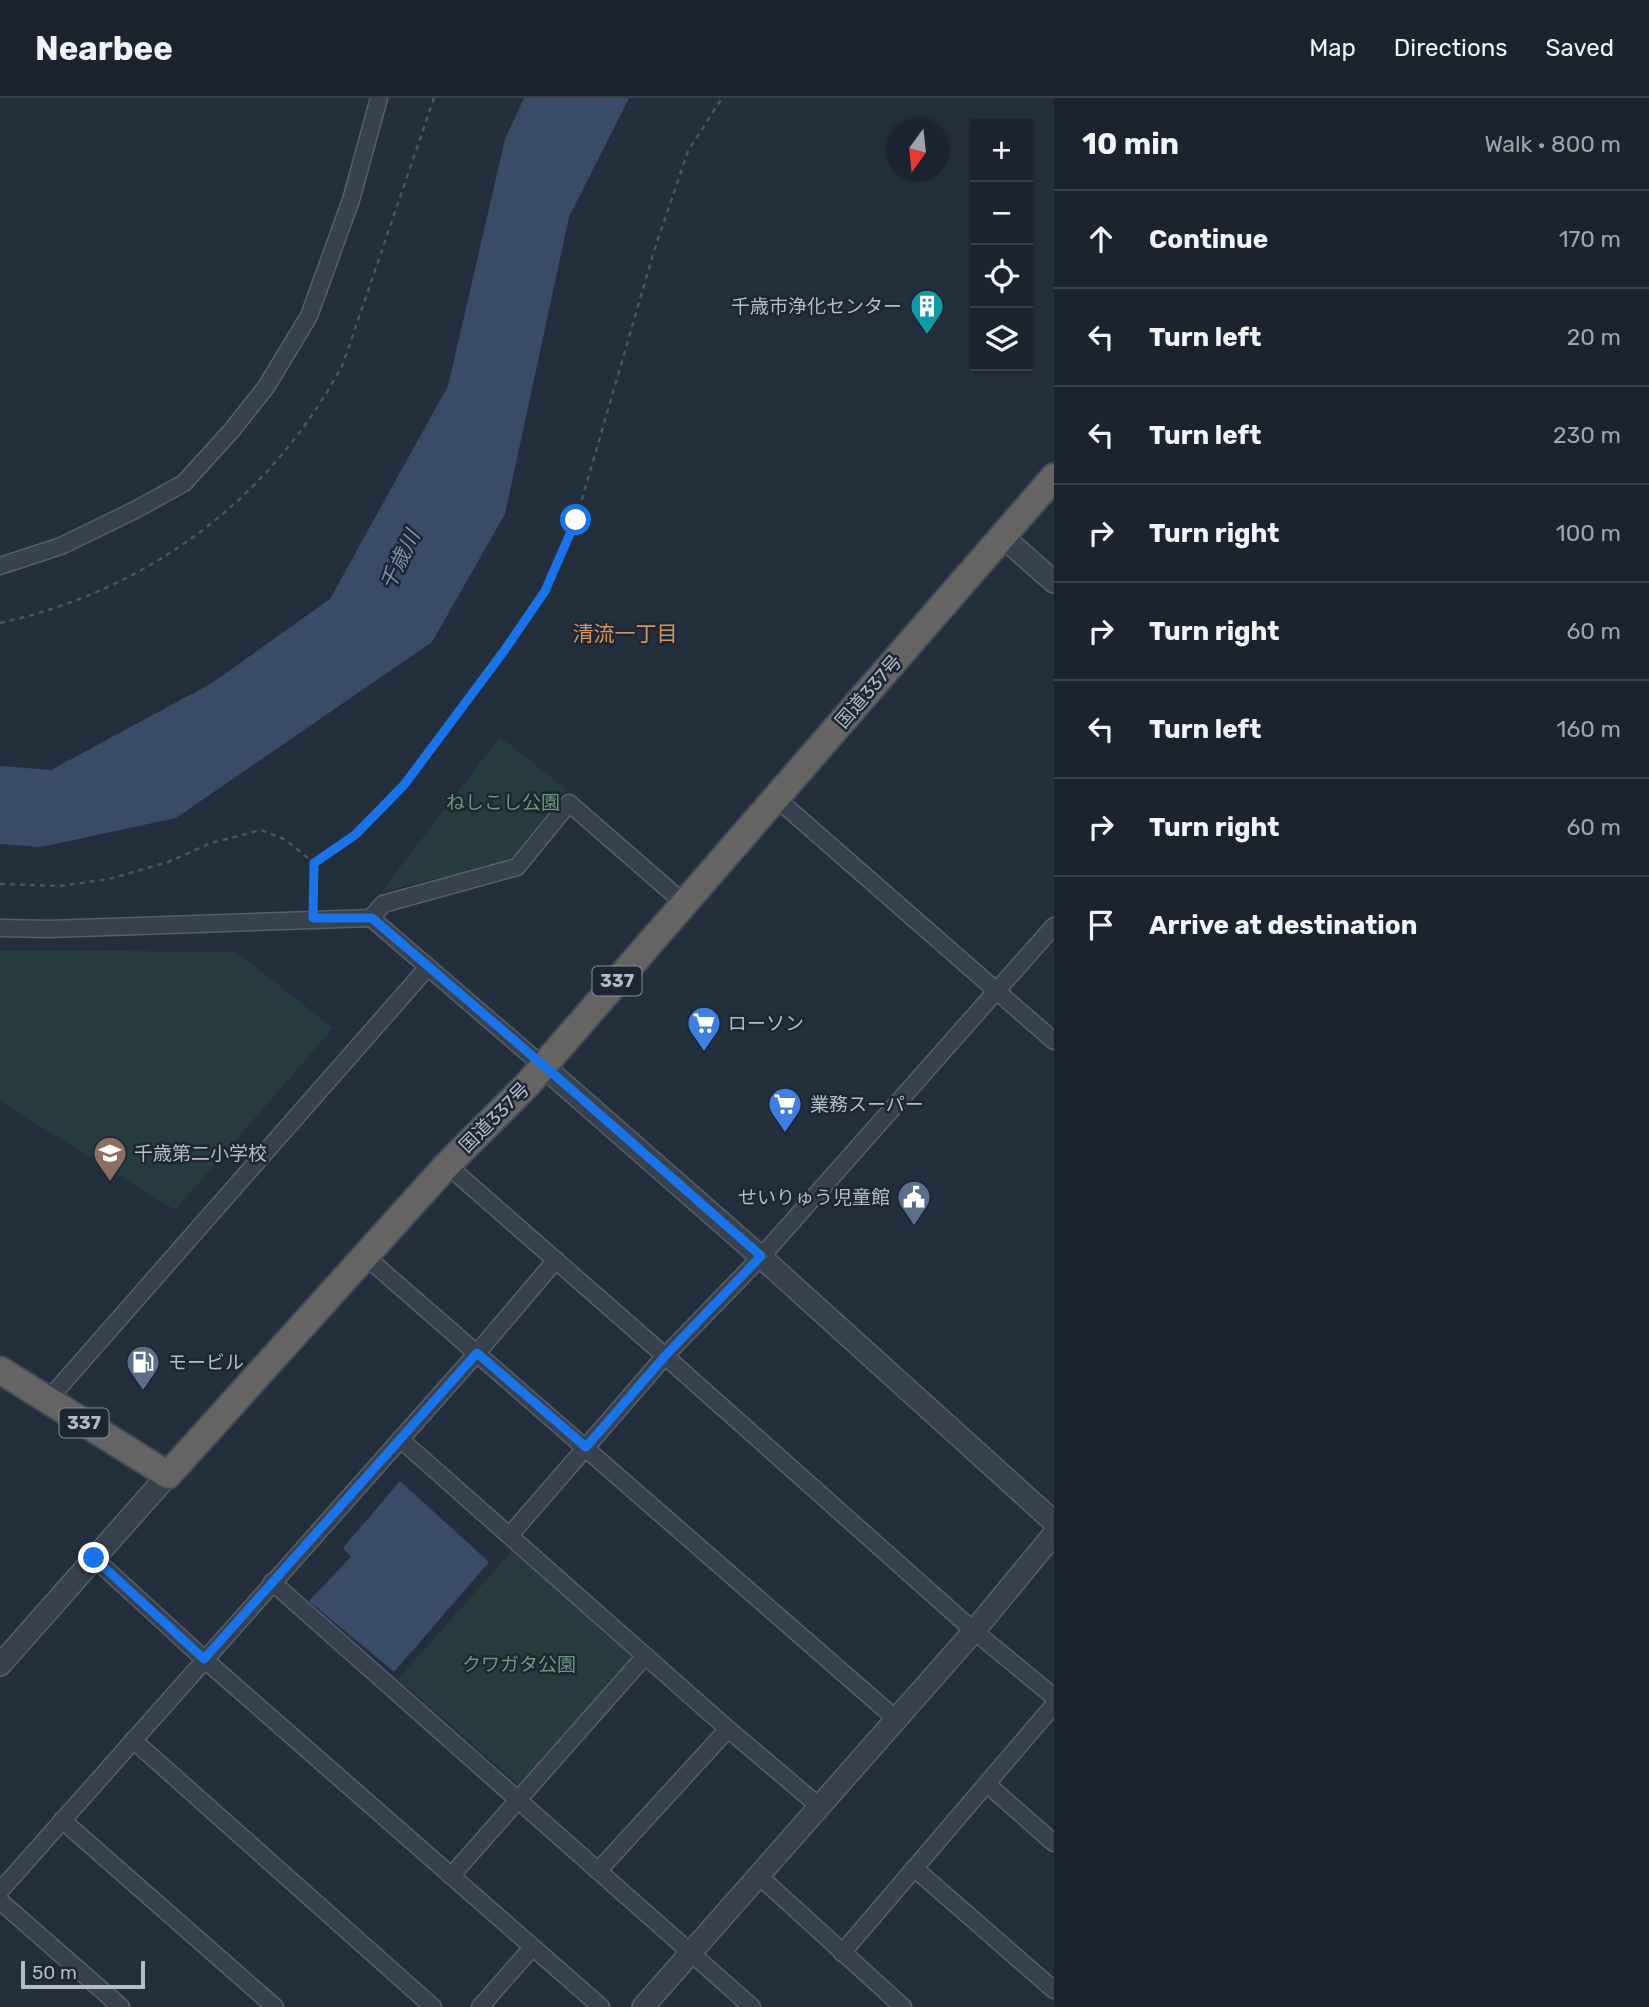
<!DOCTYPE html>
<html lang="en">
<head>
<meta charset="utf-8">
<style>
	:root { --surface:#1b232e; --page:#242b36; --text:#f1f3f6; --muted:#a0a4aa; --line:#39404a }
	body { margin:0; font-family:Rubik,"Noto Sans JP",sans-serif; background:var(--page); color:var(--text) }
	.controls { position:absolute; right:21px; top:21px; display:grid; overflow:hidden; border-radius:0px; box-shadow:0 2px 5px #0004 }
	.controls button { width:63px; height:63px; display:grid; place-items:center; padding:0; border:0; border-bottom:2px solid var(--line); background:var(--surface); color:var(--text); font:35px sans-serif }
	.compass { position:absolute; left:886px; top:21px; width:63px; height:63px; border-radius:50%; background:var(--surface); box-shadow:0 2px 5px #0004; rotate:195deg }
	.scale { position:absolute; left:21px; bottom:18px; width:124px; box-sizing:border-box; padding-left:7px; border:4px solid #b4bcc9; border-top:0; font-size:19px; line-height:24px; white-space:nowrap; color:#b4bcc9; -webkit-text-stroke:5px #1d2633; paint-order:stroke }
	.stop { position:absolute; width:21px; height:21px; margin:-16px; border:5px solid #1a73e8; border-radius:50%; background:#fff }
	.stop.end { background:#1a73e8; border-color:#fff; box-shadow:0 2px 7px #0008 }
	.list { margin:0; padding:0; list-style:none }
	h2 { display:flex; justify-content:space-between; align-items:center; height:91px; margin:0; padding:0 28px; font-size:30px }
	h2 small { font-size:23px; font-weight:400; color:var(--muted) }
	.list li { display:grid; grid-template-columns:46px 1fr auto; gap:21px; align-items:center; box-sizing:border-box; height:98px; padding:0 28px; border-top:2px solid var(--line) }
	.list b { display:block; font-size:26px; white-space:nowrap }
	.list em { font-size:23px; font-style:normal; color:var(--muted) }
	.icon { flex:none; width:38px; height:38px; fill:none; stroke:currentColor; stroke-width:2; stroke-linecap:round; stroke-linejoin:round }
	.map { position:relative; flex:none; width:1054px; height:1909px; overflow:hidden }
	header { display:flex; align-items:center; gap:42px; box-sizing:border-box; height:98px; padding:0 35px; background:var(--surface); border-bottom:2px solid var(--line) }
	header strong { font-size:33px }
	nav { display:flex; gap:38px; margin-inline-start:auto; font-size:24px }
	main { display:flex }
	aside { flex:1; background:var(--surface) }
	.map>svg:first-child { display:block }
	.green { fill:#263c3f }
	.water { fill:#394c67 }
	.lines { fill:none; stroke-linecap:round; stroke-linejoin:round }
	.minor-casing { stroke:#565f6c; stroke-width:19 }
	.tertiary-casing { stroke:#565f6c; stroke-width:24 }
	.trunk-casing { stroke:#434c59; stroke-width:30 }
	.path { stroke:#44595c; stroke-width:2.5; stroke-dasharray:5 5; stroke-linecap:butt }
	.minor { stroke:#38414e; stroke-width:16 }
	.tertiary { stroke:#38414e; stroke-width:21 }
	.trunk { stroke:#656462; stroke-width:26 }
	.route { stroke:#1a73e8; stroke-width:9 }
	.labels { text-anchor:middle; stroke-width:5; stroke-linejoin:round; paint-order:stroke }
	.shield { fill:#1d2633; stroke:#878f9c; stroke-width:2 }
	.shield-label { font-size:18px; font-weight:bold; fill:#b4bcc9 }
	.poi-label { font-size:19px; fill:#b4bcc9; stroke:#1d2633; text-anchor:start }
	.street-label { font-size:19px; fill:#b4bcc9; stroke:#1d2633 }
	.park-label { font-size:19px; fill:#6b9a76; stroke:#1d2633 }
	.water-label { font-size:21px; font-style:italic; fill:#7c92b1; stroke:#1d2633 }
	.neighbourhood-label { font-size:21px; fill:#d59563; stroke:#1d2633 }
</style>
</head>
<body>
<header>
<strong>Nearbee</strong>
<nav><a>Map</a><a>Directions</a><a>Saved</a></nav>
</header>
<main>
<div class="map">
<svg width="1054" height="1909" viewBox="0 0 1054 1909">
	<rect width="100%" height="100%" fill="#242f3e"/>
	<g class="green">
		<polygon points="500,639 566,691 510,763 381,794"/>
		<polygon points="0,852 236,854 333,930 175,1112 0,1003"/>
		<polygon points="513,1452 633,1559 519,1687 398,1581"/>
	</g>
	<g class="water">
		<polygon points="524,0 629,0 569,119 505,416 432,544 176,720 41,749 0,746 0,668 51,672 212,585 330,501 448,288 505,41"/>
		<polygon points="400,1383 489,1464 394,1574 309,1503 351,1459 343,1450"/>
	</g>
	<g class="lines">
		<defs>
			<g id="minor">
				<polyline points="0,468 61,448 135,412 184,385 232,332 266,289 309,218 351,102 379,0"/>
				<polyline points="776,700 1054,943"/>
				<polyline points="371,820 383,806 517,769 569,705 684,805"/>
				<polyline points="0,830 49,831 371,820 543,968"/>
				<polyline points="447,1067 665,1258 974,1533 1054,1599"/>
				<polyline points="365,1158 896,1621"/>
				<polyline points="47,1303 428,869"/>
				<polyline points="400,1341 728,1631 820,1709"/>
				<polyline points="510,1437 665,1258 761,1159 1054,828"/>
				<polyline points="94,1460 204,1561 601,1909"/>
				<polyline points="272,1484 752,1909"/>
				<polyline points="133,1642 433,1909"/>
				<polyline points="987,1686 1054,1745"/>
				<polyline points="62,1722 275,1909"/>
				<polyline points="914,1770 1054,1892"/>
				<polyline points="598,1773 728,1631"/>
				<polyline points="451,1778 645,1558"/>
				<polyline points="759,1778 903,1909"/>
				<polyline points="0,1793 477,1255 556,1162"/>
				<polyline points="0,1803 121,1909"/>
				<polyline points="842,1855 1054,1607"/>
				<polyline points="480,1909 532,1850"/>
			</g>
			<g id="tertiary">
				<polyline points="1002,438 1054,484"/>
				<polyline points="543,968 761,1159 1054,1424"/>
				<polyline points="0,1567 168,1377"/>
				<polyline points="643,1909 974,1533 1054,1436"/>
			</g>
			<polyline id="trunk" points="0,1272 168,1377 447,1067 527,987 1054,379"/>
		</defs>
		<use href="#minor" class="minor-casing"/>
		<use href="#tertiary" class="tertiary-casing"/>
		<use href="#trunk" class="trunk-casing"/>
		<g class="path">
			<path d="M 0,525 C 149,492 271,401 343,266 L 434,0"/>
			<polyline points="0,786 60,788 109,781 168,764 211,745 261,732 286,742 314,765"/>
			<polyline points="313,807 314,765 355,737 404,687 504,553 545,493 576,422 654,153 688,53 722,0"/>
		</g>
		<use href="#minor" class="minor"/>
		<use href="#tertiary" class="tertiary"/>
		<use href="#trunk" class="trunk"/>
	</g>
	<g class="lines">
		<polyline class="route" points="94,1460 204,1561 477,1255 586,1349 665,1258 761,1158 565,986 372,820 313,820 314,765 355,737 404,687 504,553 545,493 576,422"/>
	</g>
	<defs>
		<symbol id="building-pin" viewBox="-11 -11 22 30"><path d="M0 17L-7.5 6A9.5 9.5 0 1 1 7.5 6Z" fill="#0f9aa8" stroke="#1d2633"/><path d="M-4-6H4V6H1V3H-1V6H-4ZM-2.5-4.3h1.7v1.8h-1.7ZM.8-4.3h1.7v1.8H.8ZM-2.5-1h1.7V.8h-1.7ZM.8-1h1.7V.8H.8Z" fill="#fff"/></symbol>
		<symbol id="supermarket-pin" viewBox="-11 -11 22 30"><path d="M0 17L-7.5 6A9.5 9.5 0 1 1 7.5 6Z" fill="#3f7fe0" stroke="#1d2633"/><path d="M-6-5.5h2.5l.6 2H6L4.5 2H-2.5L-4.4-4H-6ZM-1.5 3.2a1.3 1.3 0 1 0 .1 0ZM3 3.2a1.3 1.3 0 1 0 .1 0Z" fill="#fff"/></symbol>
		<symbol id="school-pin" viewBox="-11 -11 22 30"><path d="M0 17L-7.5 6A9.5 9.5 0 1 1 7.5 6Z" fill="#8d6e63" stroke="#1d2633"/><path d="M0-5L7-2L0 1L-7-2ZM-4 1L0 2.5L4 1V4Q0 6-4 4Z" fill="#fff"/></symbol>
		<symbol id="civic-pin" viewBox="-11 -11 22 30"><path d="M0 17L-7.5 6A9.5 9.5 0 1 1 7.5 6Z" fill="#5c6f8a" stroke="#1d2633"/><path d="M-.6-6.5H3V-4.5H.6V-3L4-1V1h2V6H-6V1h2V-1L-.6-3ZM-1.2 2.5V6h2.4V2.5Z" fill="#fff"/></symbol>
		<symbol id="fuel-pin" viewBox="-11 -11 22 30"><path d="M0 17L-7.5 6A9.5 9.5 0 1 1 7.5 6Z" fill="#5c6f8a" stroke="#1d2633"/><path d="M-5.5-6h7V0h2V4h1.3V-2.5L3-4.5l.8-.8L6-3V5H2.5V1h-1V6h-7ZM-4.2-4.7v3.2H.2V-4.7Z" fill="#fff"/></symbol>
	</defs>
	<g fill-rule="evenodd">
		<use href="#building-pin" x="908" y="189" width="38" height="52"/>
		<use href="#supermarket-pin" x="685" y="906" width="38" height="52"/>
		<use href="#supermarket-pin" x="766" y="987" width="38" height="52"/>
		<use href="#school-pin" x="91" y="1036" width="38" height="52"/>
		<use href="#civic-pin" x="895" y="1080" width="38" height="52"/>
		<use href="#fuel-pin" x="124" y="1245" width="38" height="52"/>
	</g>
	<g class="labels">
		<g class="shield">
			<rect x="592.5" y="868.5" width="49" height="29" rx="5"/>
			<rect x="59.5" y="1310.5" width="49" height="29" rx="5"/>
		</g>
		<g class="shield-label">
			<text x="617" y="889">337</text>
			<text x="84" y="1331">337</text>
		</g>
		<g class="poi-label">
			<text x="902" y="215" text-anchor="end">千歳市浄化センター</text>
			<text x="728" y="932">ローソン</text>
			<text x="810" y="1013">業務スーパー</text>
			<text x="134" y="1062">千歳第二小学校</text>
			<text x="890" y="1106" text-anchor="end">せいりゅう児童館</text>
			<text x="168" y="1271">モービル</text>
		</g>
		<g class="street-label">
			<text transform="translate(868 593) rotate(-49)" y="7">国道337号</text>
			<text transform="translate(494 1019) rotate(-45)" y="7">国道337号</text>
		</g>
		<g class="park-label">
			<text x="503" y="711">ねしこし公園</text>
			<text x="519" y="1573">クワガタ公園</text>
		</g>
		<g class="water-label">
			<text transform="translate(400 462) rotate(-64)" y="7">千歳川</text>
		</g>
		<g class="neighbourhood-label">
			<text x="625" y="543">清流一丁目</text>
		</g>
	</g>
</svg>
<div class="controls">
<button>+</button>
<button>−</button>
<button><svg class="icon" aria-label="locate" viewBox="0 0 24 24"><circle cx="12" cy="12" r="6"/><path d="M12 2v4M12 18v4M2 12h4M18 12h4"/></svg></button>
<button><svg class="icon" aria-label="layers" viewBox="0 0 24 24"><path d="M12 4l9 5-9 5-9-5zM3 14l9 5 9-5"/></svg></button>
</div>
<svg class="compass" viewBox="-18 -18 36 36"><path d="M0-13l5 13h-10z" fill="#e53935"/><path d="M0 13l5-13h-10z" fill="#a0a4aa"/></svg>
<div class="scale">50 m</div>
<div class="stop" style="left:576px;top:422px"></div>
<div class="stop end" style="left:94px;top:1460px"></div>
</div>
<aside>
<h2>10 min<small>Walk · 800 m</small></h2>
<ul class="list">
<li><svg class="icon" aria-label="ahead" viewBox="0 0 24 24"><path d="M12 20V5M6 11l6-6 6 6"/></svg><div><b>Continue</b></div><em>170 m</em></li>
<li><svg class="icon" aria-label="left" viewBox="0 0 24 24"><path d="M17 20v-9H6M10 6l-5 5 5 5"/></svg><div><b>Turn left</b></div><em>20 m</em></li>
<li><svg class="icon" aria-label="left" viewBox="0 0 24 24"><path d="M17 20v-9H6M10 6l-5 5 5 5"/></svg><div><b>Turn left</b></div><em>230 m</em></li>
<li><svg class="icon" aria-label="right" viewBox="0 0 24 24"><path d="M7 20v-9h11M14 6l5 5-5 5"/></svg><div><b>Turn right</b></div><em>100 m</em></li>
<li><svg class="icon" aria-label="right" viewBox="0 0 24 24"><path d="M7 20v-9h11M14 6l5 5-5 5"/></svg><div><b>Turn right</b></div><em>60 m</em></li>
<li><svg class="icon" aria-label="left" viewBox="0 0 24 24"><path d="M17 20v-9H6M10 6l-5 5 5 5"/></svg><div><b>Turn left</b></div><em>160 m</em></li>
<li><svg class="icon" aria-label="right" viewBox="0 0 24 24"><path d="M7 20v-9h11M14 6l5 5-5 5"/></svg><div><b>Turn right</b></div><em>60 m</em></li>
<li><svg class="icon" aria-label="arrive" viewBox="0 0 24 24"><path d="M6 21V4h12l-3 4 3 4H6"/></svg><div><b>Arrive at destination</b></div></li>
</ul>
</aside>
</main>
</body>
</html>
